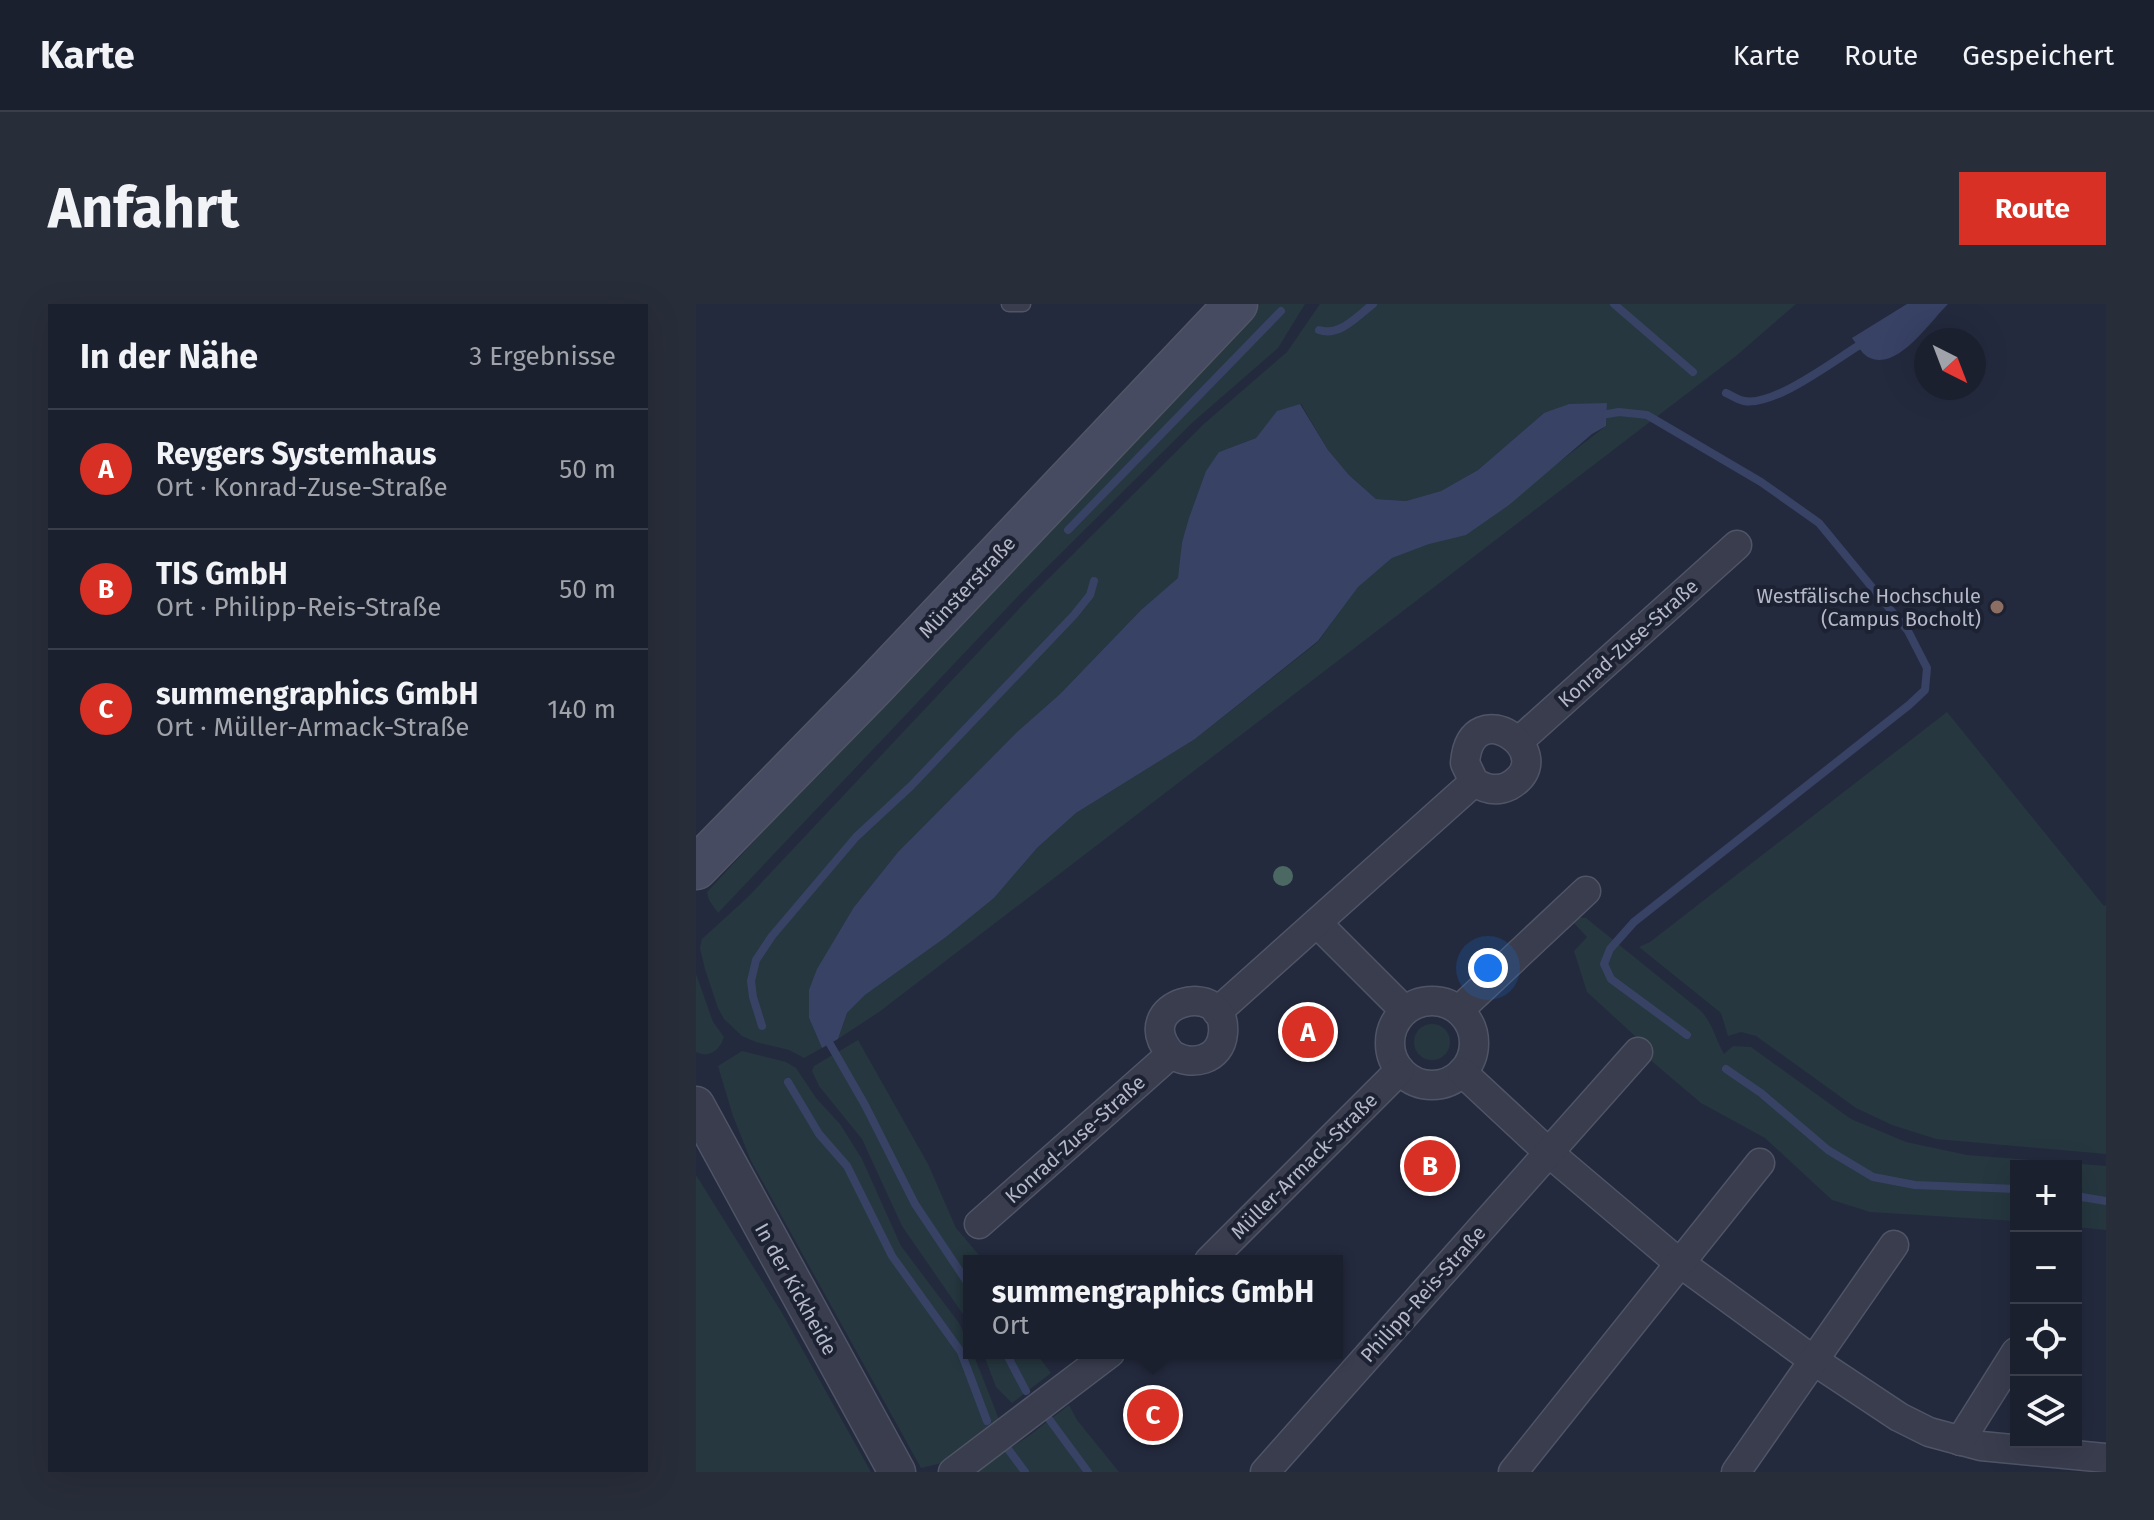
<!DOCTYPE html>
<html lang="de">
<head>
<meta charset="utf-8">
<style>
	:root { --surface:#1b202e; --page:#282d3a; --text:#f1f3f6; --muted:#a0a3aa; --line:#393e4a; --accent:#d93025 }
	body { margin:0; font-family:"Fira Sans",sans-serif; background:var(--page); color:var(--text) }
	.controls { position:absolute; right:24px; bottom:24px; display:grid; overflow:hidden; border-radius:0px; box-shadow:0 8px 32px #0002 }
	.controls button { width:72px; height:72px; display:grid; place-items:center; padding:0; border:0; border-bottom:2px solid var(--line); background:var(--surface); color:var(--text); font:40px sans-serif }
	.compass { position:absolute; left:1218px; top:24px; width:72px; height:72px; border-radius:50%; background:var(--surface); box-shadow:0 8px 32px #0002; rotate:138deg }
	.you { position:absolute; left:792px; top:664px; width:28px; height:28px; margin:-20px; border:6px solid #fff; border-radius:50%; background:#1a73e8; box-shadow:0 0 0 12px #1a73e833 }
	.badge { display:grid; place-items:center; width:52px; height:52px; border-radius:50%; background:var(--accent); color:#fff; font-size:26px; font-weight:700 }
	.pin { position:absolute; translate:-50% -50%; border:4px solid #fff; box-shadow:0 2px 8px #0006 }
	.popup { position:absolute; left:267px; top:951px; width:380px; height:104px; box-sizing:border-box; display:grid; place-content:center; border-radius:0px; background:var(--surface); filter:drop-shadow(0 2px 6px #0005); font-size:26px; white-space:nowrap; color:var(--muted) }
	.popup b { font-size:30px; color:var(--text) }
	.popup::after { content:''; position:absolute; left:50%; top:100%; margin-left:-16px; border:16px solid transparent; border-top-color:var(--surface) }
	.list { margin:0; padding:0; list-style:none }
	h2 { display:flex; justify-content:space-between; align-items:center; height:104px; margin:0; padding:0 32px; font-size:34px }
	h2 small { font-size:26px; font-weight:400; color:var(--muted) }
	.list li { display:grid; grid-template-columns:52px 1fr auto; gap:24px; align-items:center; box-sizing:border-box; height:120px; padding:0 32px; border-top:2px solid var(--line) }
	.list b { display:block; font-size:30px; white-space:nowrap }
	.list p { margin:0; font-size:26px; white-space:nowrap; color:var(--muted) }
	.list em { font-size:26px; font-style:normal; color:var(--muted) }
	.icon { flex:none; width:44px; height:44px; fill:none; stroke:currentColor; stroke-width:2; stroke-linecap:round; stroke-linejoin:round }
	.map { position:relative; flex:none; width:1410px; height:1168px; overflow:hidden; border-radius:0px }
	header { display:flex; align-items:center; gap:48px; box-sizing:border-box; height:112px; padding:0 40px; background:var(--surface); border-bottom:2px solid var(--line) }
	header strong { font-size:38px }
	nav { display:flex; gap:44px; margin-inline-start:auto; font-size:28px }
	.intro { display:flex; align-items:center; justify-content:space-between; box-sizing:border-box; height:192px; padding:0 48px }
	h1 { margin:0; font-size:56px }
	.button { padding:20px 36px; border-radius:0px; background:var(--accent); color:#fff; font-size:28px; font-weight:700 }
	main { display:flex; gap:48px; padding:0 48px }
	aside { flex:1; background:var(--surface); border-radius:0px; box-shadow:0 8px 32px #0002 }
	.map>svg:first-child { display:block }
	.green { fill:#26373f }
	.water { fill:#384265 }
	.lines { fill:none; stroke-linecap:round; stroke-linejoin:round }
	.stream { stroke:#384265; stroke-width:8 }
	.service-casing { stroke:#505566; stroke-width:17 }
	.minor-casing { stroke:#505566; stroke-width:31 }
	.tertiary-casing { stroke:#505566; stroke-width:39 }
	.secondary-casing { stroke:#505566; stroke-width:45 }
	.service { stroke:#393d4e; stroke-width:14 }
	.minor { stroke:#393d4e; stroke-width:28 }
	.tertiary { stroke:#393d4e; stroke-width:36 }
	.secondary { stroke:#474b61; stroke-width:42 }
	.tree { fill:#4c6862 }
	.education-dot { fill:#8d6e63; stroke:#1d2233; stroke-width:3 }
	.labels { text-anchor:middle; stroke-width:8; stroke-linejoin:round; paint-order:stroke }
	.street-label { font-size:20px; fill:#b5b8c9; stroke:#1d2233 }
	.poi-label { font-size:20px; fill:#b5b8c9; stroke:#1d2233; text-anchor:end }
</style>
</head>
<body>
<header>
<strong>Karte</strong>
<nav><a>Karte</a><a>Route</a><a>Gespeichert</a></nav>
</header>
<div class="intro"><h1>Anfahrt</h1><a class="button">Route</a></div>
<main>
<aside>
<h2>In der Nähe<small>3 Ergebnisse</small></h2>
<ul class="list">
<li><span class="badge">A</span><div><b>Reygers Systemhaus</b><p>Ort · Konrad-Zuse-Straße</p></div><em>50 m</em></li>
<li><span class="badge">B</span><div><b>TIS GmbH</b><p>Ort · Philipp-Reis-Straße</p></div><em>50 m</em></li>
<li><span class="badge">C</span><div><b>summengraphics GmbH</b><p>Ort · Müller-Armack-Straße</p></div><em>140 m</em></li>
</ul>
</aside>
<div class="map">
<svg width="1410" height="1168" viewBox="0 0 1410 1168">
	<rect width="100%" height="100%" fill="#242a3e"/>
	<g class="green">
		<polygon points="564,0 609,0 582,44 497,118 328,286 22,609 13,596 11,588 305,271"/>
		<polygon points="624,0 1100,0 1040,52 183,708 142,735 151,709 169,691 250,633 298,594 341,544 380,509 499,435 622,338 661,283 696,254 733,239 770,230 910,122 911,99 848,109 782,166 745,187 710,197 680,195 653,171 632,146 605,100 582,107 560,134 523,148 486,237 483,274 445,306 364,390 321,428 202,548 158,603 146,626 113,714 126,744 108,754 93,746 60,738 46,732 28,715 22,704 9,665 4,644 6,635 52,593 336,291 509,119 591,48"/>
		<polygon points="1251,408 1408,602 1410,601 1410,850 1240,835 1196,821 1160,804 1060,732 1045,728 1032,732 1025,709 943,643 954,638"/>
		<path d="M 877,613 L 890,614 L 1005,707 C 1017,720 1019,734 1028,750 L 1037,742 L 1055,743 L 1155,815 L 1210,838 L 1271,851 L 1410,862 L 1410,926 L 1380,923 L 1380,862 L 1320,862 L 1320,917 L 1174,908 L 1136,896 L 1069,834 L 1005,799 L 933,738 L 939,732 L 891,688 L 878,647 L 891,633 L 875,616 Z"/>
		<path d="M 0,670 L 17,718 L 28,733 C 24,746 13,755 0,748 Z"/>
		<circle cx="736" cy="738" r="18"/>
		<polygon points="162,736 232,860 260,924 288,957 273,957 273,1019 206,922 166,835 123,782 116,767 118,762"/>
		<polygon points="46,747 90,758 100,764 120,794 144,820 166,855 205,942 263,1019 273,1041 273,1049 277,1049 304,1118 250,1158 225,1164 55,857 37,812 22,762"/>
		<polygon points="0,871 86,1009 175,1168 0,1168"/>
		<polygon points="287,1049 340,1049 355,1069 316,1099 300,1083"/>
		<polygon points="373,1101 381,1116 423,1168 279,1168 334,1131"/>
	</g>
	<g class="water">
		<path d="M 1211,0 L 1252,0 C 1235,16 1201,69 1172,53 C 1165,49 1161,40 1156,34 Z"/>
		<polygon points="911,99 910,122 896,130 813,201 770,231 733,240 696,254 662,283 622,337 499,435 380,509 341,544 298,594 250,633 169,691 151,709 142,735 126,744 113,714 113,686 121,665 158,603 202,548 321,428 364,390 445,306 482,274 486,238 493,214 510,167 523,148 560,134 581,107 604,100 632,146 653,171 680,195 710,197 745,187 782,166 848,109 873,100"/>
	</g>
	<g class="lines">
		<g class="stream">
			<polyline points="918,0 997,68"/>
			<path d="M 623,26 C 644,33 661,12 677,0"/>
			<path d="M 1030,89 C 1035,91 1042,96 1048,97 C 1077,103 1136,58 1162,42"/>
			<polyline points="911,110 923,108 951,111 1065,178 1123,219 1212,327 1231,364 1229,386 1213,401 938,618 914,645 908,660 915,675 991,731"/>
			<polyline points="372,226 585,7"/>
			<polyline points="66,722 57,693 55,677 60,656 76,632 160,533 215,482 378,311 394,291 398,277"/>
			<polyline points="134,740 169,801 219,900 273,981"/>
			<polyline points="1030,765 1065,789 1132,846 1177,873 1219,881 1320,885"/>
			<polyline points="92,778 123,830 151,862 196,952 265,1048 291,1117"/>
			<polyline points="1380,892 1410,897"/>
			<polyline points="310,1049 330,1087"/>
			<polyline points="353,1115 392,1168"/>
			<polyline points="312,1145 329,1168"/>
		</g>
		<defs>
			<polyline id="service" points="313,0 327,0"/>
			<g id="minor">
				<polyline points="823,437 1041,241"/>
				<polyline points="621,619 708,706"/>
				<circle cx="736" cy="739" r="42"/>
				<polyline points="763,706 890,587"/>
				<path d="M 521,708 L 778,478 C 789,485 801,488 813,482 C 868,451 775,385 769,459 L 778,478"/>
				<polyline points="766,768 852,848 976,953 1117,1056 1203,1113 1233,1128 1285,1142 1410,1154"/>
				<path d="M 283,920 L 475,750 C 431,699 532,672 527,729 C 525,757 495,763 475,750"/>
				<polyline points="513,957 704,766"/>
				<polyline points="1264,1137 1320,1048"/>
				<polyline points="257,1168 414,1049"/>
				<polyline points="569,1168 942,748"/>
				<polyline points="817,1168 1064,859"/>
				<polyline points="1040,1168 1198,941"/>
			</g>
			<polyline id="tertiary" points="0,801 201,1168"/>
			<polyline id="secondary" points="0,564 175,385 540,0"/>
		</defs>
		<use href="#service" class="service-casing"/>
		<use href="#minor" class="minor-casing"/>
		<use href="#tertiary" class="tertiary-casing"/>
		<use href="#secondary" class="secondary-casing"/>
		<use href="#service" class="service"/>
		<use href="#minor" class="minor"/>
		<use href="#tertiary" class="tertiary"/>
		<use href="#secondary" class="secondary"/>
	</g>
	<circle class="tree" cx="587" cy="572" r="10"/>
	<circle class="education-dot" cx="1301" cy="303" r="8"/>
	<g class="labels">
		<g class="street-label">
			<text transform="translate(271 283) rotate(-47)" y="7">Münsterstraße</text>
			<text transform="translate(932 339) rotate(-42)" y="7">Konrad-Zuse-Straße</text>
			<text transform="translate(379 835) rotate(-42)" y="7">Konrad-Zuse-Straße</text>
			<text transform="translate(608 862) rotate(-45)" y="7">Müller-Armack-Straße</text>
			<text transform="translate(100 985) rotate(61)" y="7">In der Kickheide</text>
			<text transform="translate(727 990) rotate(-48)" y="7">Philipp-Reis-Straße</text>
		</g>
		<g class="poi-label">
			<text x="1285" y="299">Westfälische Hochschule<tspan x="1285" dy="23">(Campus Bocholt)</tspan></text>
		</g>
	</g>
</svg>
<div class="controls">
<button>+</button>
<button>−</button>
<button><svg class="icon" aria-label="locate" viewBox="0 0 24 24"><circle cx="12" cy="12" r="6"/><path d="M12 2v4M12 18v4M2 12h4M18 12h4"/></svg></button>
<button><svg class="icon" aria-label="layers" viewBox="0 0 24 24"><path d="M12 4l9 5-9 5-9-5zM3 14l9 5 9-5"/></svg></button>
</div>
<svg class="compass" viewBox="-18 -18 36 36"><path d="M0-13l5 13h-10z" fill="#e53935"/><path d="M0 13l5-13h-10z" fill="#a0a3aa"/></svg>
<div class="you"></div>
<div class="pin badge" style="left:612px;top:728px">A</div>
<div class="pin badge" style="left:734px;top:862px">B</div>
<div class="pin badge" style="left:457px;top:1111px">C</div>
<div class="popup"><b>summengraphics GmbH</b>Ort</div>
</div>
</main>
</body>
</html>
